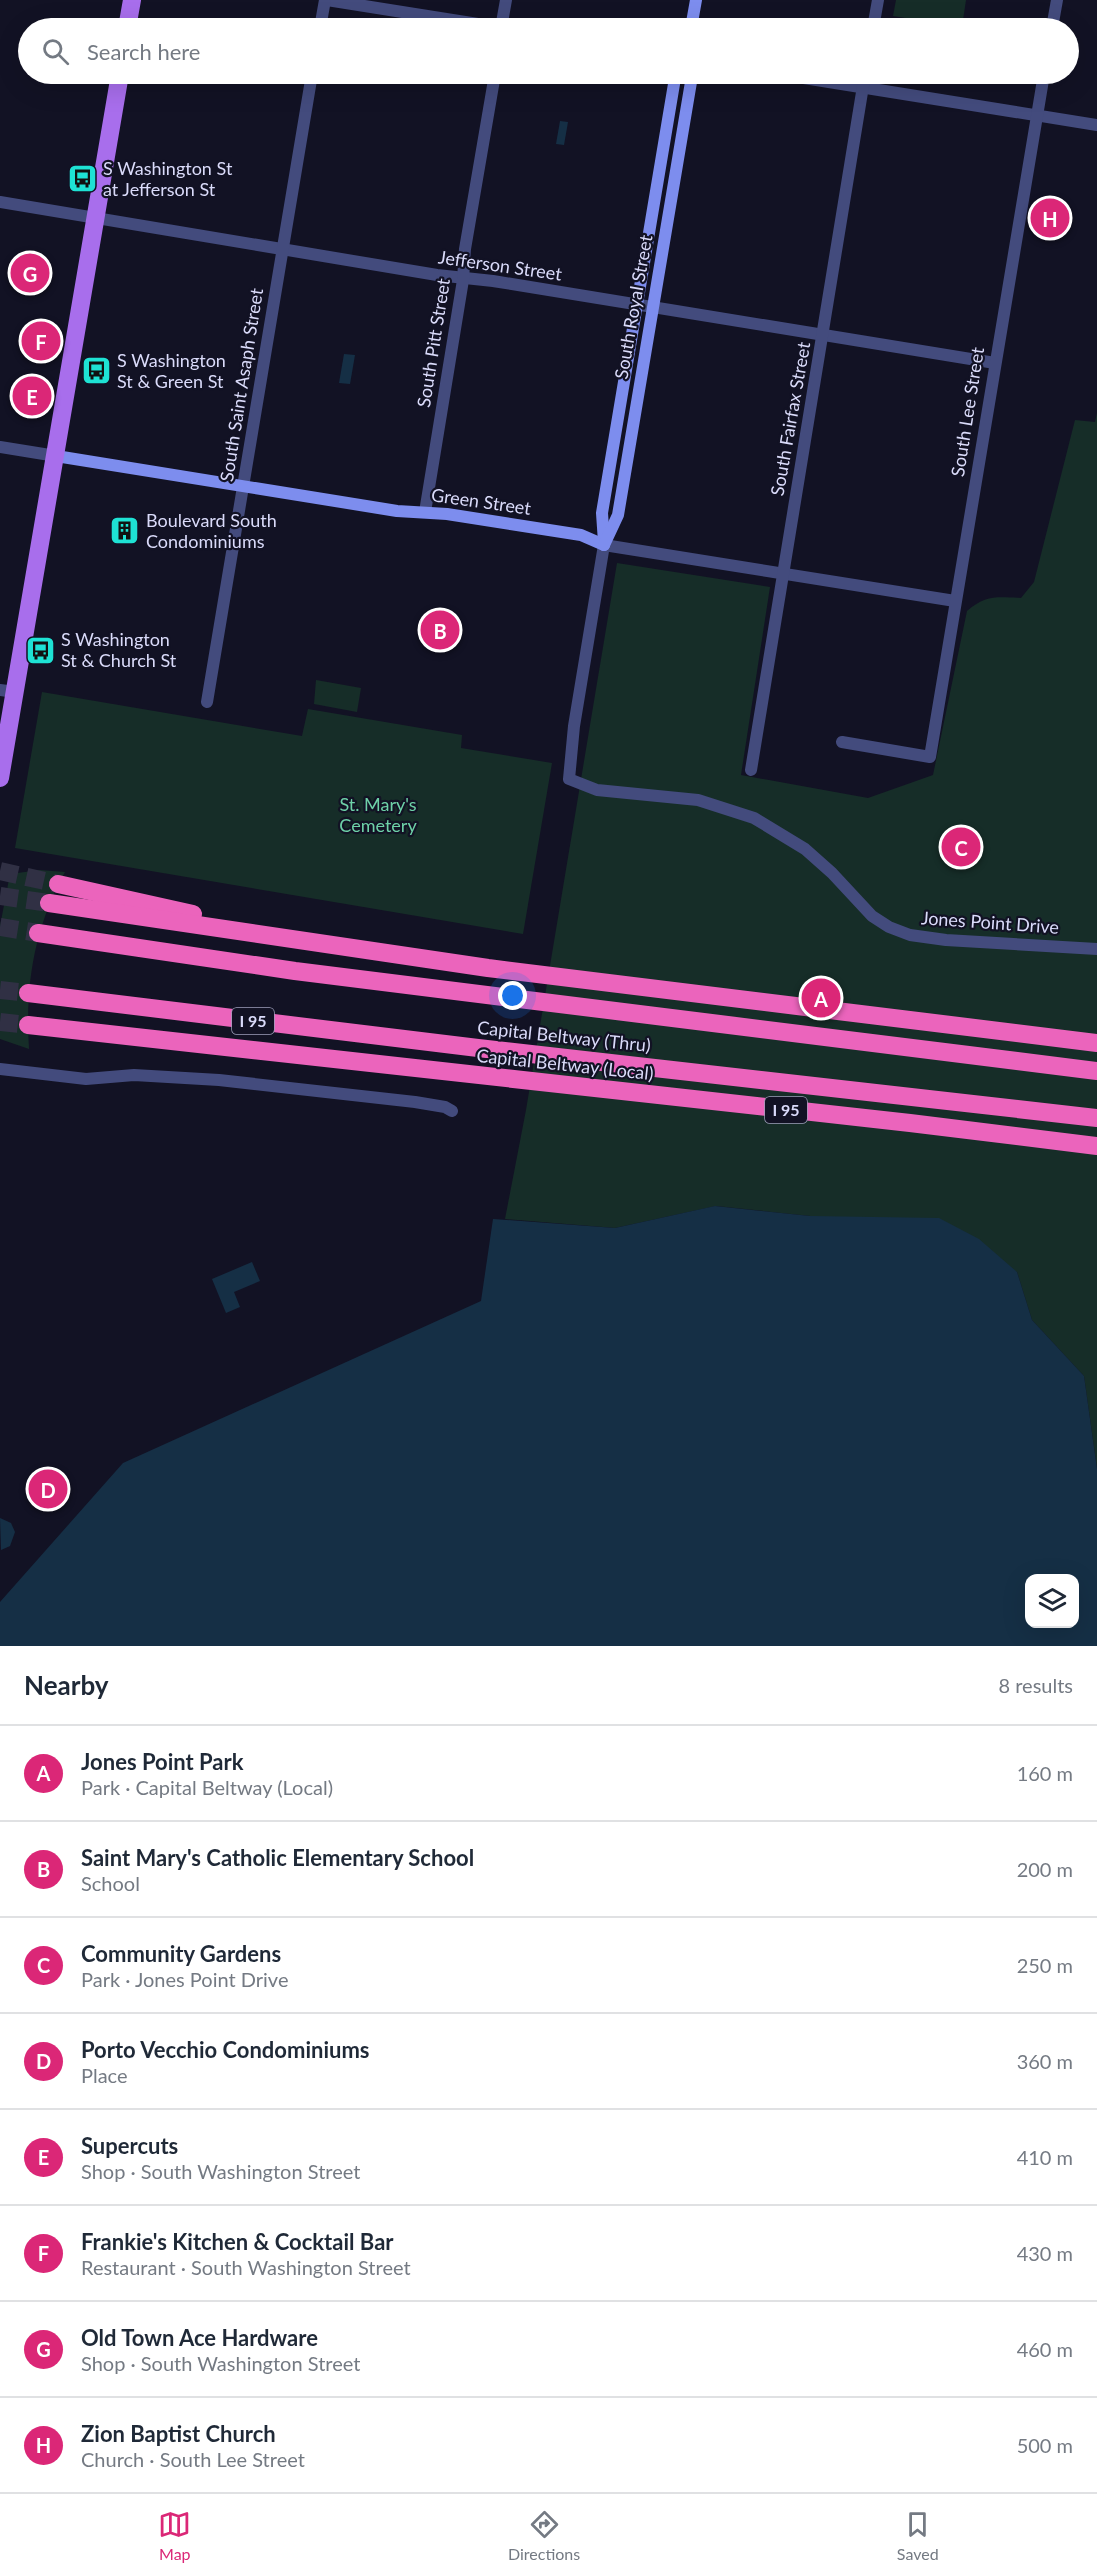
<!DOCTYPE html>
<html lang="en">
<head>
<meta charset="utf-8">
<style>
	:root { --surface:#fff; --page:#f6f6f7; --text:#1f2937; --muted:#747a83; --line:#e0e1e3; --accent:#db2777 }
	body { margin:0; font-family:Lato,sans-serif; background:var(--page); color:var(--text) }
	.controls { position:absolute; right:18px; bottom:18px; display:grid; overflow:hidden; border-radius:12px; box-shadow:0 6px 24px #0002 }
	.controls button { width:54px; height:54px; display:grid; place-items:center; padding:0; border:0; border-bottom:2px solid var(--line); background:var(--surface); color:var(--text); font:30px sans-serif }
	.you { position:absolute; left:513px; top:996px; width:21px; height:21px; margin:-15px; border:4px solid #fff; border-radius:50%; background:#1a73e8; box-shadow:0 0 0 9px #1a73e833 }
	.badge { display:grid; place-items:center; width:39px; height:39px; border-radius:50%; background:var(--accent); color:#fff; font-size:20px; font-weight:700 }
	.pin { position:absolute; translate:-50% -50%; border:3px solid #fff; box-shadow:0 2px 6px #0006 }
	.list { margin:0; padding:0; list-style:none }
	h2 { display:flex; justify-content:space-between; align-items:center; height:78px; margin:0; padding:0 24px; font-size:26px }
	h2 small { font-size:20px; font-weight:400; color:var(--muted) }
	.list li { display:grid; grid-template-columns:39px 1fr auto; gap:18px; align-items:center; box-sizing:border-box; height:96px; padding:0 24px; border-top:2px solid var(--line) }
	.list b { display:block; font-size:22px; white-space:nowrap }
	.list p { margin:0; font-size:20px; white-space:nowrap; color:var(--muted) }
	.list em { font-size:20px; font-style:normal; color:var(--muted) }
	.icon { flex:none; width:33px; height:33px; fill:none; stroke:currentColor; stroke-width:2; stroke-linecap:round; stroke-linejoin:round }
	.map { position:relative; flex:none; width:1097px; height:1646px; overflow:hidden }
	.search { position:absolute; background:var(--surface); box-shadow:0 6px 24px #0002; left:18px; right:18px; top:18px; height:66px; display:flex; align-items:center; gap:15px; box-sizing:border-box; padding:0 21px; border-radius:33px; color:var(--muted); font-size:22px }
	.sheet { height:846px; background:var(--surface) }
	nav { display:flex; justify-content:space-around; align-items:center; box-sizing:border-box; height:84px; border-top:2px solid var(--line); background:var(--surface); font-size:16px; color:var(--muted) }
	nav a { display:grid; justify-items:center; gap:3px }
	nav .on { color:var(--accent) }
	.map>svg:first-child { display:block }
	.green { fill:#162d28 }
	.water { fill:#152f45; fill-rule:evenodd }
	.lines { fill:none; stroke-linecap:round; stroke-linejoin:round }
	.highway-tunnel { stroke:#303044; stroke-width:18; stroke-dasharray:18 9; stroke-linecap:butt }
	.street { stroke:#434b7d; stroke-width:12 }
	.secondary { stroke:#7d8dee; stroke-width:12 }
	.primary { stroke:#a86eec; stroke-width:18 }
	.highway { stroke:#eb64bc; stroke-width:18 }
	.labels { text-anchor:middle; stroke-width:4.5; stroke-linejoin:round; paint-order:stroke }
	.shield { fill:#121224; stroke:#9e9fba; stroke-width:1.5 }
	.shield-label { font-size:16px; font-weight:bold; fill:#dadbfa }
	.poi-label { font-size:18px; fill:#dadbfa; stroke:#121224; text-anchor:start }
	.street-label { font-size:18px; fill:#dadbfa; stroke:#121224 }
	.park-label { font-size:18px; fill:#6ed1a8; stroke:#121224 }
</style>
</head>
<body>
<div class="map">
<svg width="1097" height="1646" viewBox="0 0 1097 1646">
	<rect width="100%" height="100%" fill="#121224"/>
	<g class="green">
		<polygon points="896,0 966,0 962,27 893,16"/>
		<path d="M 1097,413 L 1097,1469 L 1084,1376 L 1032,1320 L 1017,1272 L 810,1216 L 716,1206 L 615,1228 L 505,1219 L 526,1110 L 617,563 L 770,587 L 741,775 L 868,798 L 933,775 L 967,611 C 986,595 996,597 1021,598 L 1034,582 L 1075,420 L 1095,422 Z"/>
		<polygon points="316,680 361,688 357,712 314,704"/>
		<polygon points="42,692 302,736 308,709 462,735 461,748 552,763 523,934 15,848"/>
		<path d="M 40,870 L 65,872 C 34,928 25,985 29,1049 L 0,1039 L 0,926 L 10,874 Z"/>
	</g>
	<g class="water">
		<polygon points="560,121 568,122 564,145 556,144"/>
		<polygon points="344,354 355,355 350,384 339,383"/>
		<path d="M 715,1206 L 810,1216 L 939,1218 L 979,1239 L 1017,1272 L 1032,1320 L 1084,1376 L 1097,1469 L 1097,1646 L 0,1646 L 0,1602 L 123,1463 L 481,1301 L 493,1219 L 615,1228 ZM 1030,1578 L 1074,1578 L 1074,1624 L 1030,1624 Z"/>
		<polygon points="252,1262 260,1281 234,1292 240,1307 226,1313 212,1279"/>
		<polygon points="0,1518 11,1523 15,1532 10,1546 1,1550"/>
	</g>
	<g class="lines">
		<g class="highway-tunnel">
			<polyline points="0,871 58,884"/>
			<polyline points="0,896 49,903"/>
			<polyline points="0,927 38,933"/>
			<polyline points="0,990 28,993"/>
			<polyline points="0,1022 28,1025"/>
		</g>
		<g class="street">
			<polyline points="327,0 503,28"/>
			<polyline points="320,28 325,0"/>
			<polyline points="501,28 506,0"/>
			<polyline points="873,28 878,0"/>
			<polyline points="1052,28 1057,0"/>
			<polyline points="779,74 1097,125"/>
			<polyline points="0,202 437,275 493,281 995,363"/>
			<polyline points="0,447 56,456"/>
			<polyline points="425,512 463,280 465,249 495,74"/>
			<polyline points="955,601 604,545 574,726 569,779 597,790 698,800 754,818 805,849 832,873 872,916 889,927 910,935 946,940 1097,949"/>
			<polyline points="0,690 15,692"/>
			<polyline points="207,702 312,74"/>
			<polyline points="842,742 930,757 1044,74"/>
			<polyline points="751,770 865,74"/>
			<polyline points="0,1069 86,1079 134,1075 219,1080 415,1102 445,1107 452,1111"/>
		</g>
		<g class="secondary">
			<polyline points="691,28 696,0"/>
			<polyline points="56,456 397,511 447,514 581,535 604,545"/>
			<polyline points="604,542 602,513 675,78 677,74"/>
			<polyline points="604,545 618,515 691,82 689,74"/>
		</g>
		<g class="primary">
			<polyline points="127,28 132,0"/>
			<polyline points="0,778 120,74"/>
		</g>
		<g class="highway">
			<polyline points="58,884 193,914"/>
			<polyline points="49,903 488,968 1097,1043"/>
			<polyline points="38,933 295,971 1097,1071"/>
			<polyline points="28,993 478,1048 1097,1118"/>
			<polyline points="28,1025 910,1123 1097,1146"/>
		</g>
	</g>
	<defs>
		<symbol id="bus-square" viewBox="-11 -11 22 22"><rect x="-9" y="-9" width="18" height="18" rx="4" fill="#1ee2d4" stroke="#121224"/><path d="M-5-6H5V4H4V6H2V4H-2V6H-4V4H-5ZM-3.5-4V0h7V-4ZM-3.5 1.2v1.5H-2V1.2ZM2 1.2v1.5H3.5V1.2Z" fill="#111"/></symbol>
		<symbol id="building-square" viewBox="-11 -11 22 22"><rect x="-9" y="-9" width="18" height="18" rx="4" fill="#1ee2d4" stroke="#121224"/><path d="M-4-6H4V6H1V3H-1V6H-4ZM-2.5-4.3h1.7v1.8h-1.7ZM.8-4.3h1.7v1.8H.8ZM-2.5-1h1.7V.8h-1.7ZM.8-1h1.7V.8H.8Z" fill="#111"/></symbol>
	</defs>
	<g fill-rule="evenodd">
		<use href="#bus-square" x="66" y="162" width="33" height="33"/>
		<use href="#bus-square" x="80" y="354" width="33" height="33"/>
		<use href="#building-square" x="108" y="514" width="33" height="33"/>
		<use href="#bus-square" x="24" y="634" width="33" height="33"/>
	</g>
	<g class="labels">
		<g class="shield">
			<rect x="232" y="1008" width="42" height="26" rx="4.5"/>
			<rect x="765" y="1097" width="42" height="26" rx="4.5"/>
		</g>
		<g class="shield-label">
			<text x="253" y="1027">I 95</text>
			<text x="786" y="1116">I 95</text>
		</g>
		<g class="poi-label">
			<text x="103" y="175">S Washington St<tspan x="103" dy="21">at Jefferson St</tspan></text>
			<text x="117" y="367">S Washington<tspan x="117" dy="21">St &amp; Green St</tspan></text>
			<text x="146" y="527">Boulevard South<tspan x="146" dy="21">Condominiums</tspan></text>
			<text x="61" y="646">S Washington<tspan x="61" dy="21">St &amp; Church St</tspan></text>
		</g>
		<g class="street-label">
			<text transform="translate(500 266) rotate(8)" y="6">Jefferson Street</text>
			<text transform="translate(634 307) rotate(-80)" y="6">South Royal Street</text>
			<text transform="translate(434 343) rotate(-81)" y="6">South Pitt Street</text>
			<text transform="translate(242 385) rotate(-81)" y="6">South Saint Asaph Street</text>
			<text transform="translate(968 412) rotate(-81)" y="6">South Lee Street</text>
			<text transform="translate(791 419) rotate(-80)" y="6">South Fairfax Street</text>
			<text transform="translate(481 502) rotate(8)" y="6">Green Street</text>
			<text transform="translate(990 923) rotate(4)" y="6">Jones Point Drive</text>
			<text transform="translate(564 1037) rotate(6)" y="6">Capital Beltway (Thru)</text>
			<text transform="translate(565 1065) rotate(6)" y="6">Capital Beltway (Local)</text>
		</g>
		<g class="park-label">
			<text x="378" y="811">St. Mary's<tspan x="378" dy="21">Cemetery</tspan></text>
		</g>
	</g>
</svg>
<div class="controls">
<button><svg class="icon" aria-label="layers" viewBox="0 0 24 24"><path d="M12 4l9 5-9 5-9-5zM3 14l9 5 9-5"/></svg></button>
</div>
<div class="you"></div>
<div class="pin badge" style="left:821px;top:998px">A</div>
<div class="pin badge" style="left:440px;top:630px">B</div>
<div class="pin badge" style="left:961px;top:847px">C</div>
<div class="pin badge" style="left:48px;top:1489px">D</div>
<div class="pin badge" style="left:32px;top:396px">E</div>
<div class="pin badge" style="left:41px;top:341px">F</div>
<div class="pin badge" style="left:30px;top:273px">G</div>
<div class="pin badge" style="left:1050px;top:218px">H</div>
<div class="search"><svg class="icon" aria-label="search" viewBox="0 0 24 24"><circle cx="10" cy="10" r="6"/><path d="M15 15l6 6"/></svg>Search here</div>
</div>
<section class="sheet">
<h2>Nearby<small>8 results</small></h2>
<ul class="list">
<li><span class="badge">A</span><div><b>Jones Point Park</b><p>Park · Capital Beltway (Local)</p></div><em>160 m</em></li>
<li><span class="badge">B</span><div><b>Saint Mary's Catholic Elementary School</b><p>School</p></div><em>200 m</em></li>
<li><span class="badge">C</span><div><b>Community Gardens</b><p>Park · Jones Point Drive</p></div><em>250 m</em></li>
<li><span class="badge">D</span><div><b>Porto Vecchio Condominiums</b><p>Place</p></div><em>360 m</em></li>
<li><span class="badge">E</span><div><b>Supercuts</b><p>Shop · South Washington Street</p></div><em>410 m</em></li>
<li><span class="badge">F</span><div><b>Frankie's Kitchen &amp; Cocktail Bar</b><p>Restaurant · South Washington Street</p></div><em>430 m</em></li>
<li><span class="badge">G</span><div><b>Old Town Ace Hardware</b><p>Shop · South Washington Street</p></div><em>460 m</em></li>
<li><span class="badge">H</span><div><b>Zion Baptist Church</b><p>Church · South Lee Street</p></div><em>500 m</em></li>
</ul>
</section>
<nav>
<a class="on"><svg class="icon" aria-label="map" viewBox="0 0 24 24"><path d="M3 6l6-2 6 2 6-2v14l-6 2-6-2-6 2zM9 4v14M15 6v14"/></svg>Map</a>
<a><svg class="icon" aria-label="directions" viewBox="0 0 24 24"><path d="M12 3l9 9-9 9-9-9zM9 14v-3h6M13 9l2 2-2 2"/></svg>Directions</a>
<a><svg class="icon" aria-label="saved" viewBox="0 0 24 24"><path d="M7 4h10v16l-5-4-5 4z"/></svg>Saved</a>
</nav>
</body>
</html>
